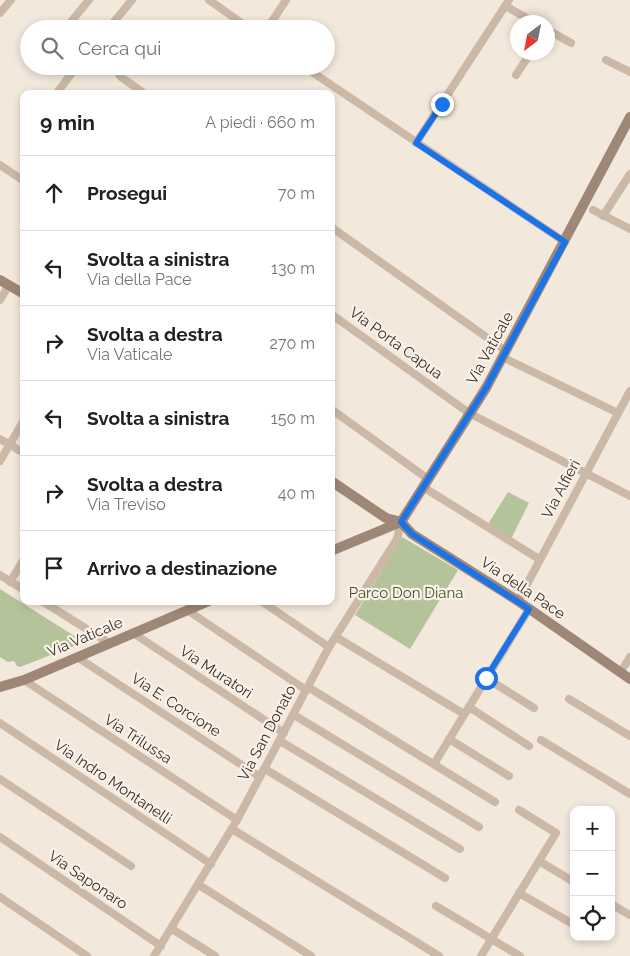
<!DOCTYPE html>
<html lang="it">
<head>
<meta charset="utf-8">
<style>
	:root { --surface:#fff; --page:#f2f2f2; --text:#202124; --muted:#757577; --line:#e0e0e0 }
	body { margin:0; font-family:Raleway,sans-serif; background:var(--page); color:var(--text) }
	.controls { position:absolute; right:15px; bottom:15px; display:grid; overflow:hidden; border-radius:10px; box-shadow:0 2px 8px #0003 }
	.controls button { width:45px; height:45px; display:grid; place-items:center; padding:0; border:0; border-bottom:1px solid var(--line); background:var(--surface); color:var(--text); font:25px sans-serif }
	.compass { position:absolute; left:510px; top:15px; width:45px; height:45px; border-radius:50%; background:var(--surface); box-shadow:0 2px 8px #0003; rotate:212deg }
	.stop { position:absolute; width:15px; height:15px; margin:-11px; border:4px solid #1a73e8; border-radius:50%; background:#fff }
	.stop.end { background:#1a73e8; border-color:#fff; box-shadow:0 1px 5px #0008 }
	.list { margin:0; padding:0; list-style:none }
	h2 { display:flex; justify-content:space-between; align-items:center; height:65px; margin:0; padding:0 20px; font-size:21px }
	h2 small { font-size:16px; font-weight:400; color:var(--muted) }
	.list li { display:grid; grid-template-columns:32px 1fr auto; gap:15px; align-items:center; box-sizing:border-box; height:75px; padding:0 20px; border-top:1px solid var(--line) }
	.list b { display:block; font-size:19px; white-space:nowrap }
	.list p { margin:0; font-size:16px; white-space:nowrap; color:var(--muted) }
	.list em { font-size:16px; font-style:normal; color:var(--muted) }
	.icon { flex:none; width:28px; height:28px; fill:none; stroke:currentColor; stroke-width:2; stroke-linecap:round; stroke-linejoin:round }
	.map { position:relative; flex:none; width:630px; height:956px; overflow:hidden }
	.search { position:absolute; background:var(--surface); box-shadow:0 2px 8px #0003; left:20px; top:20px; width:315px; height:55px; display:flex; align-items:center; gap:12px; box-sizing:border-box; padding:0 18px; border-radius:28px; color:var(--muted); font-size:19px }
	.panel { position:absolute; background:var(--surface); box-shadow:0 2px 8px #0003; left:20px; top:90px; width:315px; height:515px; border-radius:10px }
	.map>svg:first-child { display:block }
	.green { fill:#b5c39b }
	.lines { fill:none; stroke-linecap:round; stroke-linejoin:round }
	.street { stroke:#ccb8a7; stroke-width:8 }
	.secondary { stroke:#9f8778; stroke-width:10 }
	.route { stroke:#1a73e8; stroke-width:6 }
	.labels { text-anchor:middle; stroke-width:4.5; stroke-linejoin:round; paint-order:stroke }
	.street-label { font-size:15px; fill:#382d28; stroke:#faf2e8 }
	.park-label { font-size:15px; fill:#46572b; stroke:#faf2e8 }
</style>
</head>
<body>
<div class="map">
<svg width="630" height="956" viewBox="0 0 630 956">
	<rect width="100%" height="100%" fill="#f3e8dc"/>
	<g class="green">
		<polygon points="508,492 529,503 511,539 488,524"/>
		<polygon points="402,537 458,570 410,649 355,615"/>
		<polygon points="0,589 84,642 20,667 17,666 14,661 8,662 0,657"/>
	</g>
	<g class="lines">
		<g class="street">
			<polyline points="209,0 250,29"/>
			<polyline points="505,6 534,22"/>
			<polyline points="0,13 11,0"/>
			<polyline points="65,29 89,0"/>
			<polyline points="108,29 132,0"/>
			<polyline points="267,29 286,0"/>
			<polyline points="548,30 571,43"/>
			<polyline points="606,60 630,72"/>
			<polyline points="112,66 121,77 145,94"/>
			<polyline points="303,66 565,242"/>
			<polyline points="516,75 531,52"/>
			<polyline points="56,94 77,66"/>
			<polyline points="416,143 509,0"/>
			<polyline points="0,165 24,181"/>
			<polyline points="593,210 630,229"/>
			<polyline points="603,216 630,174"/>
			<polyline points="331,227 506,351"/>
			<polyline points="0,300 9,285"/>
			<polyline points="331,314 469,413 630,496"/>
			<polyline points="502,357 618,413"/>
			<polyline points="331,409 428,479"/>
			<polyline points="0,439 24,453"/>
			<polyline points="0,461 24,420"/>
			<polyline points="423,487 539,559"/>
			<polyline points="0,575 24,590"/>
			<polyline points="10,582 24,559"/>
			<polyline points="42,601 109,643"/>
			<polyline points="261,601 329,647"/>
			<polyline points="518,601 630,391"/>
			<polyline points="187,610 306,690"/>
			<polyline points="133,633 284,733"/>
			<polyline points="336,637 464,714"/>
			<polyline points="77,657 260,777"/>
			<polyline points="620,673 630,657"/>
			<polyline points="486,678 534,708"/>
			<polyline points="24,680 237,820"/>
			<polyline points="308,687 495,802"/>
			<polyline points="569,699 630,736"/>
			<polyline points="469,707 529,746"/>
			<polyline points="294,715 479,827"/>
			<polyline points="0,723 211,864"/>
			<polyline points="449,739 509,776"/>
			<polyline points="541,740 630,794"/>
			<polyline points="280,741 460,849"/>
			<polyline points="434,764 529,609"/>
			<polyline points="265,769 445,878"/>
			<polyline points="0,779 131,866"/>
			<polyline points="232,829 439,956"/>
			<polyline points="0,837 161,946"/>
			<polyline points="539,861 574,882"/>
			<polyline points="199,885 311,956"/>
			<polyline points="519,893 571,923"/>
			<polyline points="0,897 87,956"/>
			<polyline points="611,904 630,915"/>
			<polyline points="436,906 520,956"/>
			<polyline points="172,929 215,956"/>
			<polyline points="154,956 237,820 329,647 397,539 401,522"/>
			<polyline points="481,956 556,833 519,810"/>
		</g>
		<g class="secondary">
			<polyline points="0,280 24,294"/>
			<polyline points="331,481 386,518 401,522 412,534 518,601 630,679"/>
			<polyline points="331,551 401,522 486,388 630,117"/>
			<polyline points="0,687 24,680 209,601"/>
		</g>
	</g>
	<g class="lines">
		<polyline class="route" points="442,104 416,143 565,242 486,388 401,522 412,534 529,609 486,678"/>
	</g>
	<g class="labels">
		<g class="street-label">
			<text transform="translate(396 343) rotate(36)" y="5">Via Porta Capua</text>
			<text transform="translate(490 348) rotate(-61)" y="5">Via Vaticale</text>
			<text transform="translate(561 489) rotate(-62)" y="5">Via Alfieri</text>
			<text transform="translate(523 588) rotate(34)" y="5">Via della Pace</text>
			<text transform="translate(85 637) rotate(-23)" y="5">Via Vaticale</text>
			<text transform="translate(216 672) rotate(33)" y="5">Via Muratori</text>
			<text transform="translate(176 705) rotate(33)" y="5">Via E. Corcione</text>
			<text transform="translate(267 733) rotate(-62)" y="5">Via San Donato</text>
			<text transform="translate(138 739) rotate(33)" y="5">Via Trilussa</text>
			<text transform="translate(113 782) rotate(34)" y="5">Via Indro Montanelli</text>
			<text transform="translate(88 880) rotate(34)" y="5">Via Saponaro</text>
		</g>
		<g class="park-label">
			<text x="406" y="598">Parco Don Diana</text>
		</g>
	</g>
</svg>
<div class="controls">
<button>+</button>
<button>−</button>
<button><svg class="icon" aria-label="locate" viewBox="0 0 24 24"><circle cx="12" cy="12" r="6"/><path d="M12 2v4M12 18v4M2 12h4M18 12h4"/></svg></button>
</div>
<svg class="compass" viewBox="-18 -18 36 36"><path d="M0-13l5 13h-10z" fill="#e53935"/><path d="M0 13l5-13h-10z" fill="#757577"/></svg>
<div class="stop" style="left:486px;top:678px"></div>
<div class="stop end" style="left:442px;top:104px"></div>
<div class="search"><svg class="icon" aria-label="search" viewBox="0 0 24 24"><circle cx="10" cy="10" r="6"/><path d="M15 15l6 6"/></svg>Cerca qui</div>
<section class="panel">
<h2>9 min<small>A piedi · 660 m</small></h2>
<ul class="list">
<li><svg class="icon" aria-label="ahead" viewBox="0 0 24 24"><path d="M12 20V5M6 11l6-6 6 6"/></svg><div><b>Prosegui</b></div><em>70 m</em></li>
<li><svg class="icon" aria-label="left" viewBox="0 0 24 24"><path d="M17 20v-9H6M10 6l-5 5 5 5"/></svg><div><b>Svolta a sinistra</b><p>Via della Pace</p></div><em>130 m</em></li>
<li><svg class="icon" aria-label="right" viewBox="0 0 24 24"><path d="M7 20v-9h11M14 6l5 5-5 5"/></svg><div><b>Svolta a destra</b><p>Via Vaticale</p></div><em>270 m</em></li>
<li><svg class="icon" aria-label="left" viewBox="0 0 24 24"><path d="M17 20v-9H6M10 6l-5 5 5 5"/></svg><div><b>Svolta a sinistra</b></div><em>150 m</em></li>
<li><svg class="icon" aria-label="right" viewBox="0 0 24 24"><path d="M7 20v-9h11M14 6l5 5-5 5"/></svg><div><b>Svolta a destra</b><p>Via Treviso</p></div><em>40 m</em></li>
<li><svg class="icon" aria-label="arrive" viewBox="0 0 24 24"><path d="M6 21V4h12l-3 4 3 4H6"/></svg><div><b>Arrivo a destinazione</b></div></li>
</ul>
</section>
</div>
</body>
</html>
